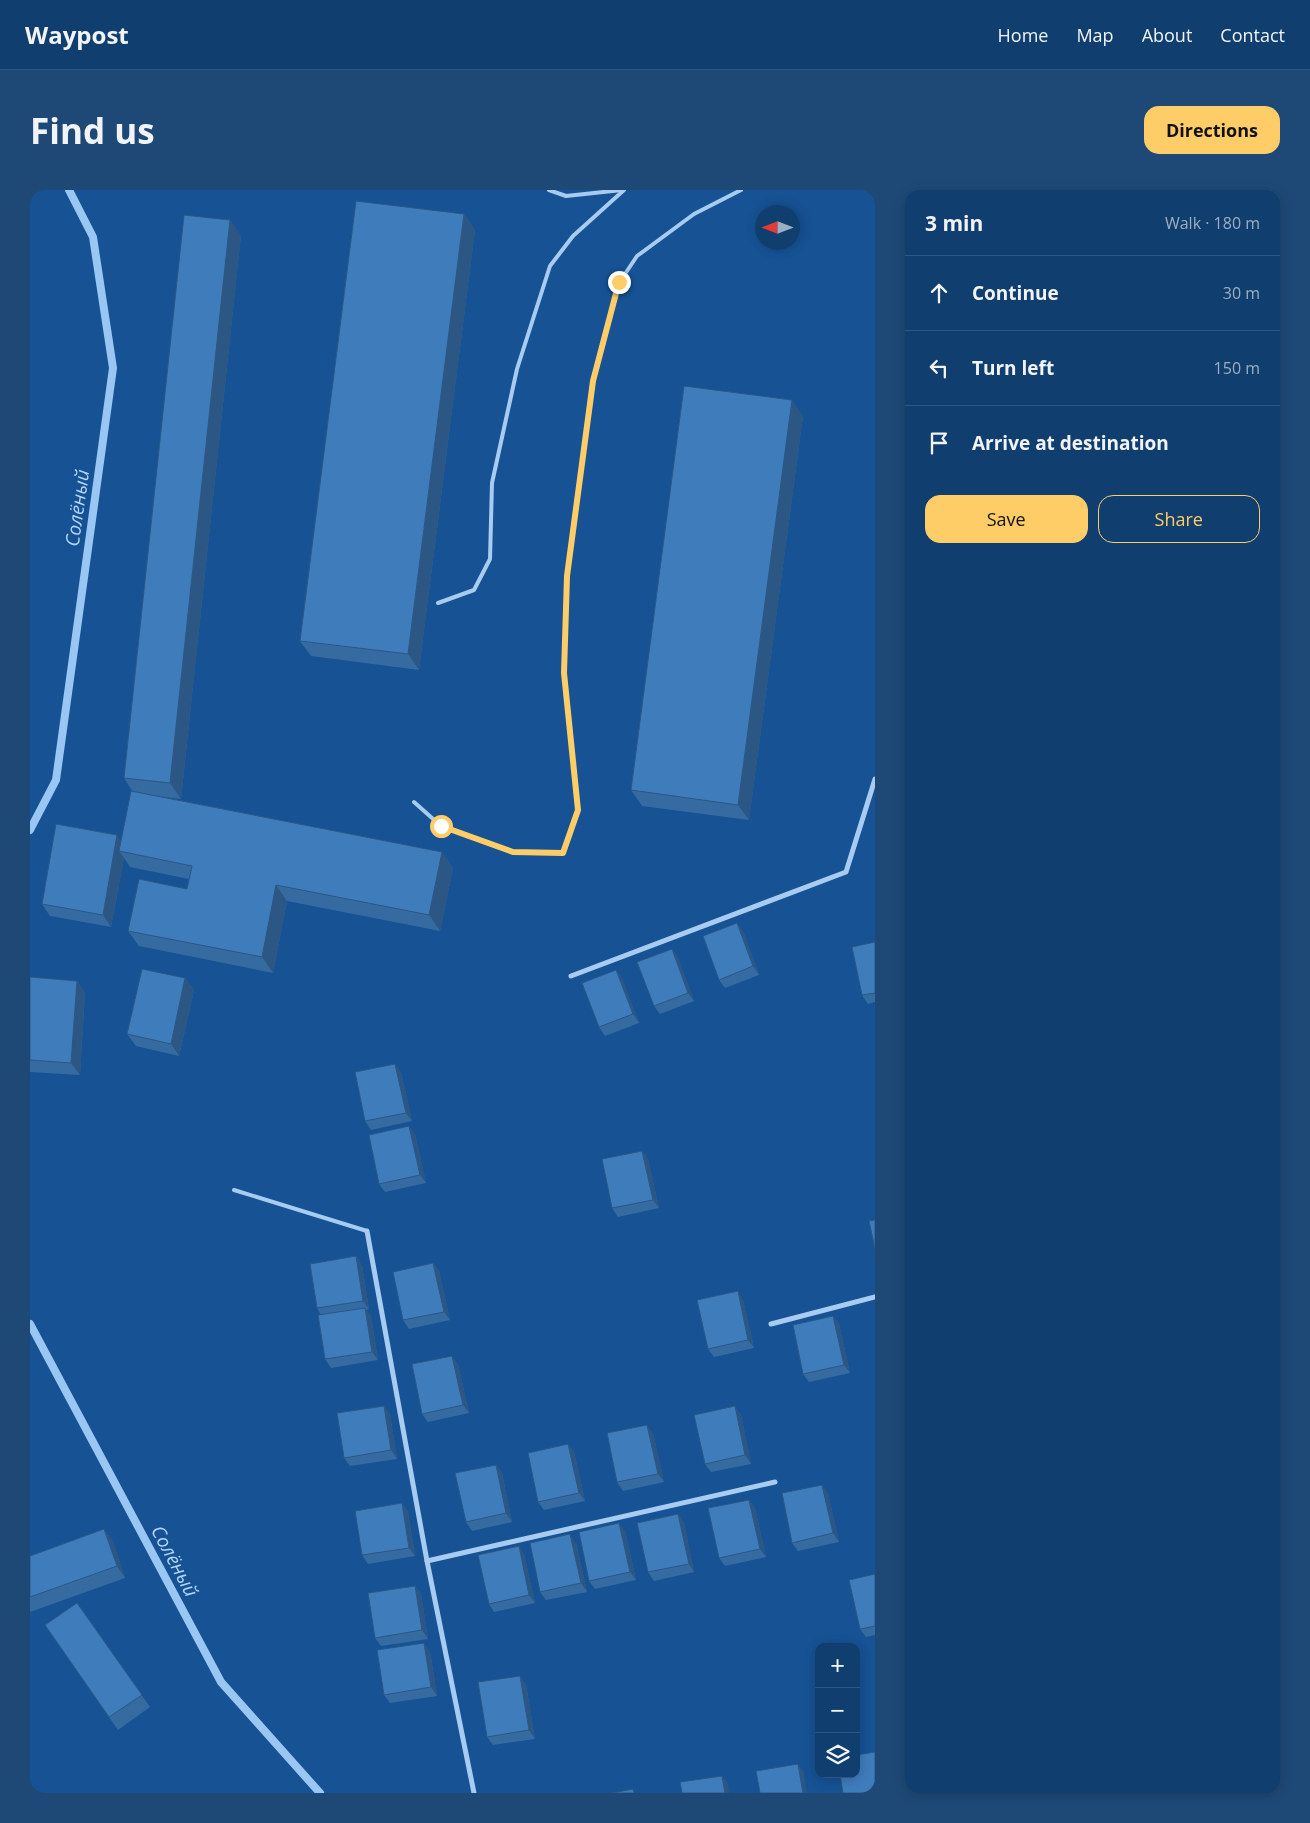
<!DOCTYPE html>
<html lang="en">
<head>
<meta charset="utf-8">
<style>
	:root { --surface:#103e6f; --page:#1e4977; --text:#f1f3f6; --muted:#9caec3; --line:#305782; --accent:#ffcd67 }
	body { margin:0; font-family:"Open Sans",sans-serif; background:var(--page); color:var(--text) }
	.controls { position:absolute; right:15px; bottom:15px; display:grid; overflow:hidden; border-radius:10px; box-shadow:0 2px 12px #0003 }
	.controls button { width:45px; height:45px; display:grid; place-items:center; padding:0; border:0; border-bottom:1px solid var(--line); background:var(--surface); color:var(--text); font:25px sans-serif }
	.compass { position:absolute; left:725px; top:15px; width:45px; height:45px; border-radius:50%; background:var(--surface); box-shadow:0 2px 12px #0003; rotate:270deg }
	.stop { position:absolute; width:15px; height:15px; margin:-11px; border:4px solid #ffcd67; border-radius:50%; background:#fff }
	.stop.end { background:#ffcd67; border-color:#fff; box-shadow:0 1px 5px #0008 }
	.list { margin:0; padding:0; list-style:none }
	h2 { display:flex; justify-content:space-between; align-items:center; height:65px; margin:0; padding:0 20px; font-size:21px }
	h2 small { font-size:16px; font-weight:400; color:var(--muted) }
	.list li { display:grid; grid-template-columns:32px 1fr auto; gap:15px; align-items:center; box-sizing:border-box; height:75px; padding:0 20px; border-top:1px solid var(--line) }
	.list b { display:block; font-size:19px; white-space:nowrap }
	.list em { font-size:16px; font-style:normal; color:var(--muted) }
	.actions { display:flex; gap:10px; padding:15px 20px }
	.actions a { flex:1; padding:11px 0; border:1px solid var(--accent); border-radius:15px; text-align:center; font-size:18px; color:var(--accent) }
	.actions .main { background:var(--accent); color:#111 }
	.icon { flex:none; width:28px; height:28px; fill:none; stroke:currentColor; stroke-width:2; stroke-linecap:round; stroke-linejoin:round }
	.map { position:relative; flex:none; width:845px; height:1603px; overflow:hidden; border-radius:15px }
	header { display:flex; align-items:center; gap:30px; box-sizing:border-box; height:70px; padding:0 25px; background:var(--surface); border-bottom:1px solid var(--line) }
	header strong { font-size:24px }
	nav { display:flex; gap:28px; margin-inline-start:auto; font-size:18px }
	.intro { display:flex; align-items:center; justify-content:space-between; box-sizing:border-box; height:120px; padding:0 30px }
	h1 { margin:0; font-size:35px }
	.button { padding:12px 22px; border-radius:15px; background:var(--accent); color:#111; font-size:18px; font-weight:700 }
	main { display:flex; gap:30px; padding:0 30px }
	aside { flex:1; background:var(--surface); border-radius:15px; box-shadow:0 2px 12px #0003 }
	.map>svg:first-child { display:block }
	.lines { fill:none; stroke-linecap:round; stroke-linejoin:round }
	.stream { stroke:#99c6f3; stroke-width:8 }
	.lane { stroke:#a7cbf1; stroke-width:4 }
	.street { stroke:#a7cbf1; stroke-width:5 }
	.wall { fill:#366ba2 }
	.shaded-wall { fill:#2c5784 }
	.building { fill:#3f7cbc; stroke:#2c5784 }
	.route { stroke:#ffcd67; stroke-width:6 }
	.labels { text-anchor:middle; stroke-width:5; stroke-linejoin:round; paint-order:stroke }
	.water-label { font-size:19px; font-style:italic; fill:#b3d5f8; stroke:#165294 }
</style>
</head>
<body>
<header>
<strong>Waypost</strong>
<nav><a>Home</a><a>Map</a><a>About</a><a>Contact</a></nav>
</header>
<div class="intro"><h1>Find us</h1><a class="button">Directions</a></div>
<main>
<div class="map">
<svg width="845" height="1603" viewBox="0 0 845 1603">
	<rect width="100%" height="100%" fill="#165294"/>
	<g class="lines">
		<g class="stream">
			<polyline points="0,640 26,590 83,178 63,47 39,0"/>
			<polyline points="0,1134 191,1492 290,1603"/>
		</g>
		<g class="lane">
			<polyline points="519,0 536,6 592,0"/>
			<polyline points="408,413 444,400 460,369 462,293 487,179 520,76 543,46 594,0"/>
			<polyline points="384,612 411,636 483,662 533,663 548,621 534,483 537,385 563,191 589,93 607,66 664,24 711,0"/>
			<polyline points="204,1000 337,1041"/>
		</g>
		<g class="street">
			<polyline points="541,786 816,682 845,589"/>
			<polyline points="337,1041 397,1371 444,1603"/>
			<polyline points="741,1134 845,1107"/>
			<polyline points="397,1371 745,1292"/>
		</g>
	</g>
	<g class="wall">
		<polygon points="434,24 445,40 389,480 281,466 270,451"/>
		<polygon points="211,45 151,609 128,606 412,662 423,678 410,741 257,711 243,783 109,756 98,741 157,699 159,689 100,677 94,668 81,737 20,726 12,714 91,651 103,602 94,588"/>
		<polygon points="773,226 719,630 612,616 601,600"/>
		<polygon points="713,741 729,785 695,798 689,790"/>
		<polygon points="845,752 845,812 838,814 832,805"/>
		<polygon points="642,759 648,768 664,811 630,824 624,816"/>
		<polygon points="586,780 592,789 609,833 575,846 569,837"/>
		<polygon points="0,787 47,791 55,803 50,885 0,882"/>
		<polygon points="155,788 164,800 149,866 106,856 97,844"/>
		<polygon points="371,882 382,931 341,940 335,931"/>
		<polygon points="385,944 396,993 355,1002 349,994"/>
		<polygon points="612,961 618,969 629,1018 588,1027 582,1018"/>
		<polygon points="403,1073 409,1081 420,1130 379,1139 373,1130"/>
		<polygon points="332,1075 339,1119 336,1120 341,1126 348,1170 301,1178 295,1169 291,1125 287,1118"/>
		<polygon points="713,1110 724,1158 684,1167 678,1159"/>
		<polygon points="803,1126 809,1134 820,1183 779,1192 773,1184"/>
		<polygon points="428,1174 439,1223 398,1232 392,1224"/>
		<polygon points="360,1224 367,1269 320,1276 314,1268"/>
		<polygon points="711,1225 721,1274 681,1282 675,1274"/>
		<polygon points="623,1243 634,1292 593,1301 587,1292"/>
		<polygon points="538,1254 544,1262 555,1311 514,1320 508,1312"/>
		<polygon points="466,1275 472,1283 482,1332 442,1341 436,1332"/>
		<polygon points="798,1303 809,1352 768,1361 762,1353"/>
		<polygon points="719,1310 725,1318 736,1367 695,1376 689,1368"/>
		<polygon points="372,1313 378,1322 385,1366 338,1374 332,1365"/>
		<polygon points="648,1324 654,1333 664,1382 624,1391 618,1382"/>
		<polygon points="74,1339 83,1352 95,1388 0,1422 0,1366"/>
		<polygon points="595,1341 606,1390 565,1399 559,1391"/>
		<polygon points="546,1353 557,1402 516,1410 510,1402"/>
		<polygon points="494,1364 505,1413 464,1422 459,1414"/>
		<polygon points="845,1384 845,1445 836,1447 830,1439"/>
		<polygon points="385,1396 391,1404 398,1449 351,1456 345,1448"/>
		<polygon points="47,1413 120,1517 88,1540 15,1435"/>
		<polygon points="400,1461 407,1506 360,1513 354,1505"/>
		<polygon points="496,1494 505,1549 463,1555 457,1547"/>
	</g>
	<g class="shaded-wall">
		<polygon points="434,24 445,40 389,480 378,464"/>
		<polygon points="200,30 211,45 151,609 140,593"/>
		<polygon points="762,210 773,226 719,630 708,615"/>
		<polygon points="87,645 95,657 89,661 94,668 81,737 73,725"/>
		<polygon points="412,662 423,678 410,741 399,725"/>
		<polygon points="246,695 257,711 243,783 232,767"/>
		<polygon points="707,733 713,741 729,785 723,776"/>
		<polygon points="642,759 648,768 664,811 658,803"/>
		<polygon points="586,780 592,789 609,833 603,824"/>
		<polygon points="155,788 164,800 149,866 141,854"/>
		<polygon points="47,791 55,803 50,885 41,873"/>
		<polygon points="365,874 371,882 382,931 376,923"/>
		<polygon points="379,936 385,944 396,993 390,985"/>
		<polygon points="612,961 618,969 629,1018 623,1010"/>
		<polygon points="326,1066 332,1075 339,1119 333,1111"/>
		<polygon points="403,1073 409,1081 420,1130 414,1122"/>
		<polygon points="708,1101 713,1110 724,1158 718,1150"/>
		<polygon points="335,1118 341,1126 348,1170 342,1162"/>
		<polygon points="803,1126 809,1134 820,1183 814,1175"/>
		<polygon points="422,1166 428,1174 439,1223 433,1215"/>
		<polygon points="354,1216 360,1224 367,1269 361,1260"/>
		<polygon points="705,1216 711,1225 721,1274 715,1265"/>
		<polygon points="617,1235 623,1243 634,1292 628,1284"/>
		<polygon points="538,1254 544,1262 555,1311 549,1303"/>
		<polygon points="466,1275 472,1283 482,1332 476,1323"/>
		<polygon points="792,1295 798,1303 809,1352 803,1343"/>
		<polygon points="719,1310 725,1318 736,1367 730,1359"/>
		<polygon points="372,1313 378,1322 385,1366 379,1358"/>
		<polygon points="648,1324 654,1333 664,1382 659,1374"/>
		<polygon points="589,1333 595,1341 606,1390 600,1382"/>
		<polygon points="74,1339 83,1352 95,1388 87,1376"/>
		<polygon points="540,1344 546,1353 557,1402 551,1393"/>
		<polygon points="489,1356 494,1364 505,1413 499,1405"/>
		<polygon points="385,1396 391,1404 398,1449 392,1440"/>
		<polygon points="394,1453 400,1461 407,1506 401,1497"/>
		<polygon points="490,1486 496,1494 505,1549 499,1540"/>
		<polygon points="768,1574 774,1583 777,1603 773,1603"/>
		<polygon points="692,1586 698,1594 699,1603 695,1603"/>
	</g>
	<g class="building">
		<polygon points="326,11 434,24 378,464 270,451"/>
		<polygon points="154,25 200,30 140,593 94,588"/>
		<polygon points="654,196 762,210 708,615 601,600"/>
		<polygon points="101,601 412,662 399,725 246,695 232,767 98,741 109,689 157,699 162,676 89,661"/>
		<polygon points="26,634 87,645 73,725 12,714"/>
		<polygon points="707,733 723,776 689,790 673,746"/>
		<polygon points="845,752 845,803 832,805 822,757"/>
		<polygon points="642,759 658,803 624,816 607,772"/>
		<polygon points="112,779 155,788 141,854 97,844"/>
		<polygon points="586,780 603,824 569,837 552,793"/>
		<polygon points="0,787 47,791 41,873 0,870"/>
		<polygon points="365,874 376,923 335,931 325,882"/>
		<polygon points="379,936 390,985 349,994 339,945"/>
		<polygon points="612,961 623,1010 582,1018 572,969"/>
		<polygon points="845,1030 845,1059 839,1031"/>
		<polygon points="326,1066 333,1111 287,1118 280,1074"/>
		<polygon points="403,1073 414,1122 373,1130 363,1082"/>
		<polygon points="708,1101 718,1150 678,1159 667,1110"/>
		<polygon points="335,1118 342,1162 295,1169 288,1125"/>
		<polygon points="803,1126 814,1175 773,1184 763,1135"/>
		<polygon points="422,1166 433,1215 392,1224 382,1174"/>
		<polygon points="354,1216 361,1260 314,1268 307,1223"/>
		<polygon points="705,1216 715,1265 675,1274 664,1225"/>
		<polygon points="617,1235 628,1284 587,1292 577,1243"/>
		<polygon points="538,1254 549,1303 508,1312 498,1263"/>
		<polygon points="466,1275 476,1323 436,1332 425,1283"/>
		<polygon points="792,1295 803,1343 762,1353 752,1303"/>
		<polygon points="719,1310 730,1359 689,1368 678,1318"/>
		<polygon points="372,1313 379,1358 332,1365 325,1321"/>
		<polygon points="648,1324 659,1374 618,1382 607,1333"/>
		<polygon points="589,1333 600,1382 559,1391 549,1342"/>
		<polygon points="74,1339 87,1376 0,1407 0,1366"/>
		<polygon points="540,1344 551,1393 510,1402 500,1353"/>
		<polygon points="489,1356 499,1405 459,1414 448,1365"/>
		<polygon points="845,1384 845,1436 830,1439 819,1390"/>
		<polygon points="385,1396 392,1440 345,1448 338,1403"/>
		<polygon points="47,1413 112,1505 79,1527 15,1435"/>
		<polygon points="394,1453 401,1497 354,1505 347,1460"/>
		<polygon points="490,1486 499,1540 457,1547 448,1492"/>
		<polygon points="845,1562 845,1603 813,1603 810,1584 826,1584 826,1565"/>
		<polygon points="768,1574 773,1603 730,1603 726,1581"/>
		<polygon points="692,1586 695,1603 652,1603 650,1592"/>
		<polygon points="603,1599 604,1603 582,1603"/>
	</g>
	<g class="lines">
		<polyline class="route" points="411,636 483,662 533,663 548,620 534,483 537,386 563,191 589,92"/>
	</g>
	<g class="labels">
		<g class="water-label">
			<text transform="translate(47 318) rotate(-82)" y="7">Солёный</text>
			<text transform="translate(145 1371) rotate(62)" y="7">Солёный</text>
		</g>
	</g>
</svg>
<div class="controls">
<button>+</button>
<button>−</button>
<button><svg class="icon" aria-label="layers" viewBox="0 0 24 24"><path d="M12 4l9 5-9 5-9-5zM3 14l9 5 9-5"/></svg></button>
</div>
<svg class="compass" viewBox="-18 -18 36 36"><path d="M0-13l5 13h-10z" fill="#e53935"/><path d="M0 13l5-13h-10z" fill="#9caec3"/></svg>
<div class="stop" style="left:411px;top:636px"></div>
<div class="stop end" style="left:589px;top:92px"></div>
</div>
<aside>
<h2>3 min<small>Walk · 180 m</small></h2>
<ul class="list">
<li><svg class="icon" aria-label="ahead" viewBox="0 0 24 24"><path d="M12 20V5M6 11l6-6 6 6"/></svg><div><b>Continue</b></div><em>30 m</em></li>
<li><svg class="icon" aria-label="left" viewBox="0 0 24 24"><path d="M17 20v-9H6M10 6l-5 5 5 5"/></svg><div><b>Turn left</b></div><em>150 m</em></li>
<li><svg class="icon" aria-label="arrive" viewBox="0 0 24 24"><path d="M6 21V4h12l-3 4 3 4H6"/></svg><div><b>Arrive at destination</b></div></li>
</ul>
<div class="actions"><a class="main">Save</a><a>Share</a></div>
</aside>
</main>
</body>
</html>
